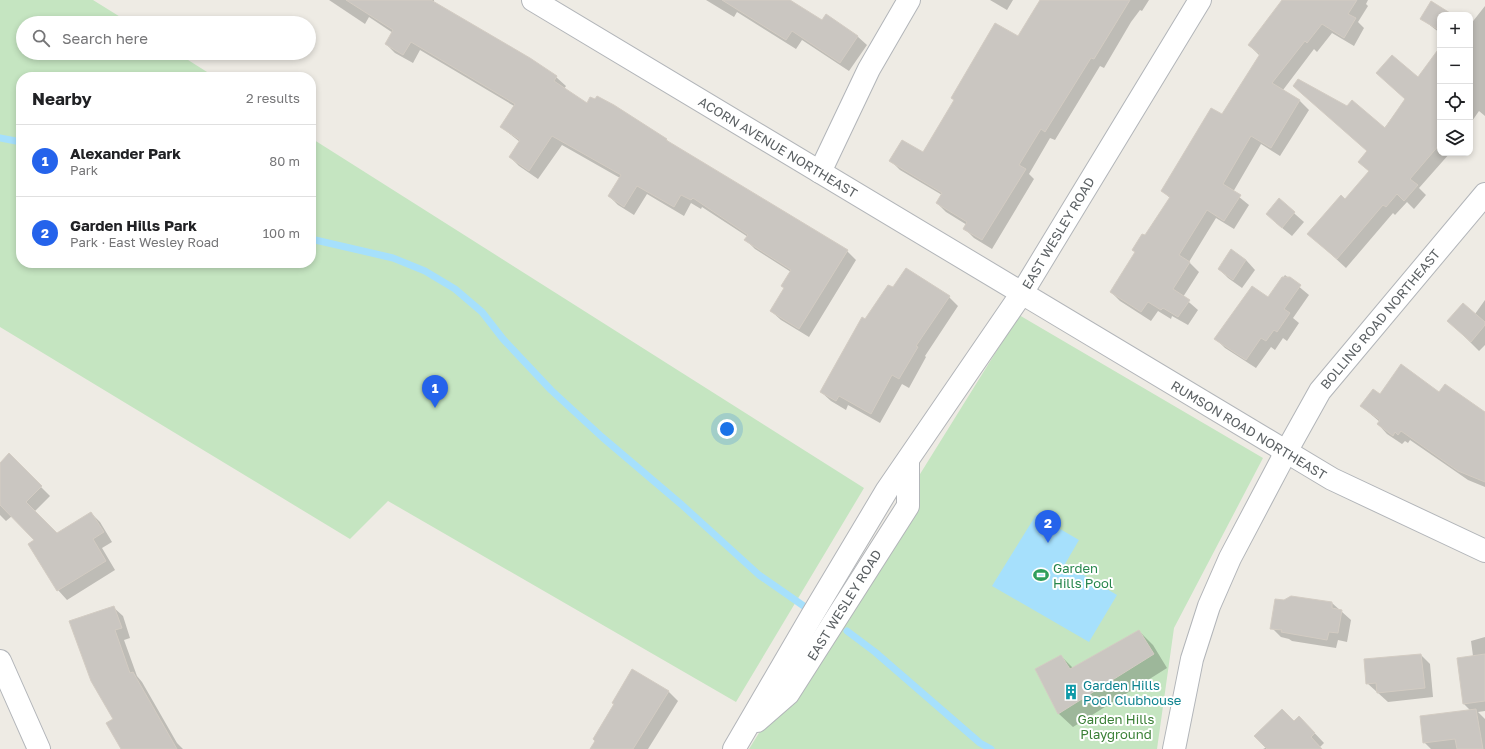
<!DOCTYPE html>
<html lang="en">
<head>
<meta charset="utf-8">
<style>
	:root { --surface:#fff; --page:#f2f2f2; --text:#202124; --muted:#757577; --line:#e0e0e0; --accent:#2563eb }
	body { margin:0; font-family:"Golos Text",sans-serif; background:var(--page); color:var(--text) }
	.controls { position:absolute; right:12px; top:12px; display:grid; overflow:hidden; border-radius:8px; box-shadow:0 2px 6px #0003 }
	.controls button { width:36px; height:36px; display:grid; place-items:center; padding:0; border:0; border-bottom:1px solid var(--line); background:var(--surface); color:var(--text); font:20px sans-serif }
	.you { position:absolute; left:727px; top:429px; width:14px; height:14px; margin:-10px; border:3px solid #fff; border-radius:50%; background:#1a73e8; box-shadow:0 0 0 6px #1a73e833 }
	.badge { display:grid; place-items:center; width:26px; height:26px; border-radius:50%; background:var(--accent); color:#fff; font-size:13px; font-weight:700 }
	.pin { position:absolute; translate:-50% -33px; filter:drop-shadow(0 1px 2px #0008) }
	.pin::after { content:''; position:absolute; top:21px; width:14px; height:12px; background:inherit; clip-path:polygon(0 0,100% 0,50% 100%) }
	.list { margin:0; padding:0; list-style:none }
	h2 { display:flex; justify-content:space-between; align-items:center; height:52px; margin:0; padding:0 16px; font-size:17px }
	h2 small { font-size:13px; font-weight:400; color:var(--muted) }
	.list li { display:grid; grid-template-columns:26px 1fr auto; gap:12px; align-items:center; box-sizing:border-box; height:72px; padding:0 16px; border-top:1px solid var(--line) }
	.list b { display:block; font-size:15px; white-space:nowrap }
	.list p { margin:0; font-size:13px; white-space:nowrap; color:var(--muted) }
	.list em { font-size:13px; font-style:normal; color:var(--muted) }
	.icon { flex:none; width:22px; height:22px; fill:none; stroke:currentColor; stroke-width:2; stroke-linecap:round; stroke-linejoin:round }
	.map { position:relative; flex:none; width:1485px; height:749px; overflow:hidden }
	.search { position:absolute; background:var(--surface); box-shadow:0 2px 6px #0003; left:16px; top:16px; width:300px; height:44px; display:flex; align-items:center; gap:10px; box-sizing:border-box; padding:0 14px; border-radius:22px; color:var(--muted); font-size:15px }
	.panel { position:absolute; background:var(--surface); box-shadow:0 2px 6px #0003; left:16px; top:72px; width:300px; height:196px; border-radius:16px }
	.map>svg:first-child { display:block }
	.green { fill:#c5e5c1 }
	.water { fill:#a6e0fc }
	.shadow { fill:#0003 }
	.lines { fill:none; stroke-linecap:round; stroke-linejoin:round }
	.stream { stroke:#a6e0fc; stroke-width:7 }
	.building { fill:#cac6c1; stroke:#d3ccc3 }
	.minor-casing { stroke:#b2b5b9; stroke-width:24 }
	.minor { stroke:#fff; stroke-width:22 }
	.labels { text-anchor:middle; stroke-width:4; stroke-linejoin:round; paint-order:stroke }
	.street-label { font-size:13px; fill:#5c6164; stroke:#fff }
	.leisure-label { font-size:13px; fill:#27864d; stroke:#fff; text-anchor:start }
	.culture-label { font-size:13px; fill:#0d838f; stroke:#fff; text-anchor:start }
	.park-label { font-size:13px; fill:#3b8037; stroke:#fff }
</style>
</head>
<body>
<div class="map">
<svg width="1485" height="749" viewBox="0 0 1485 749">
	<rect width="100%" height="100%" fill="#eeebe4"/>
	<g class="green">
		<polygon points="0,0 93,0 130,23 23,23 23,53 177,53 215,77 21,77 21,263 311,263 311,138 864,488 736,702 388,501 350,539 0,327"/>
		<polygon points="1019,315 1263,458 1174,628 1157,749 749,749"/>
	</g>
	<polygon class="water" points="1036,515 1079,540 1065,564 1117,595 1089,642 992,586"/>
	<g class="shadow">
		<polygon points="329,0 434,0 434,3 529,58 556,77 566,86 564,89 587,104 666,139 672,146 847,251 856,260 809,337 781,320 771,311 785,289 791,272 755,249 746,240 748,237 702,207 701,209 691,203 684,216 647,194 634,215 618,205 609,196 620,178 562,145 538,179 519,166 510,157 520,142 501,127 514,106 420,50 413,63 395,53 386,44 393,33 369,17 365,24"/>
		<polygon points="706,0 788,0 822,21 857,36 867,45 849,71 802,40 796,49 737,12 734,17"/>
		<polygon points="990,0 1013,0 1007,10"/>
		<polygon points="1052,0 1149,0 1142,11 1140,10 1131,22 1104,68 1100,66 1055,140 1050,138 1029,174 1034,179 992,249 974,238 965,229 967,225 946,212 937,203 942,195 900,170 891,161 924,154"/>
		<polygon points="1289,0 1368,0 1366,4 1368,6 1358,22 1364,28 1354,46 1332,33 1317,52 1314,49 1283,90 1300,101 1309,110 1280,156 1261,144 1233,192 1249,205 1234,229 1216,218 1189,262 1199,272 1183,297 1198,310 1188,325 1172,316 1171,319 1158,311 1151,321 1120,301 1111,292 1170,198 1162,191 1222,116 1260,56 1249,45"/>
		<polygon points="1432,2 1452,15 1440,15 1440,33 1422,19"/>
		<polygon points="1485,6 1485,116 1479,111 1470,124 1470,25"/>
		<polygon points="1440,48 1440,153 1450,153 1419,188 1426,195 1414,209 1407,202 1395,215 1393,213 1346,268 1309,234 1345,200 1370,172 1359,162 1406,99 1377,73 1418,78"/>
		<polygon points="1279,200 1304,222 1292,236 1276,223"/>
		<polygon points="1246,260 1255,270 1242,288 1228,278 1219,269"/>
		<polygon points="1285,275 1309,295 1293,318 1299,323 1287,341 1283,338 1275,350 1271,347 1256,368 1225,348 1216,339 1268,299"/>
		<polygon points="893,289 949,297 958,306 925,356 926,357 909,388 902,384 880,423 848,405 846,410 831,401 821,392 865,320"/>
		<polygon points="1485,300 1485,345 1479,351 1449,321 1475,314"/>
		<polygon points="1380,395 1485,434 1485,487 1468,480 1410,440 1408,443 1405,441 1402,444 1387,434 1378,424 1380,422 1361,406"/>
		<polygon points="9,455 50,496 35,511 57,534 91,513 100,522 112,542 102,548 115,570 67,600 58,590 36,540 12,516 6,521 0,515 0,464"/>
		<polygon points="1332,603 1351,620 1347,642 1338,640 1336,648 1292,641 1289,639 1281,637 1272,628"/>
		<polygon points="113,607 123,616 130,638 124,640 137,676 142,682 177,743 183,749 122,749 114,719"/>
		<polygon points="1139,631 1153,645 1167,668 1073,727 1059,714 1037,670 1061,656 1073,668"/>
		<polygon points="1485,637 1485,711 1478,712 1485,719 1485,749 1431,749 1424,742 1471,711 1464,704 1473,656 1471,641"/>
		<polygon points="1421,655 1430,664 1433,697 1388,702 1367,683"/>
		<polygon points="632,670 669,692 678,701 648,749 591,749"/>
		<polygon points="1308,726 1324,743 1320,747 1321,749 1263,749"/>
	</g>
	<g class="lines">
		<g class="stream">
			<polyline points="0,138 21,142"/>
			<polyline points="311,239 393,258 425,271 455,289 482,312 503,339 551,390 602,437 682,505 759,575 808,609"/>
			<polyline points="847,631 875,652 980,743 991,749"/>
		</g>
	</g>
	<g class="building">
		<polygon points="346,0 431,0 530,58 557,76 554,81 587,103 590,97 595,99 597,96 614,105 667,139 666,140 848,250 799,329 770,311 784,288 781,286 791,270 744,240 748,235 693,198 691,200 681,195 674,207 637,186 624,207 608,196 621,175 552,136 529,171 509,157 520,140 500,127 515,104 411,42 403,55 385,44 393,30"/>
		<polygon points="722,0 790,0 822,20 826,14 858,36 840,63 792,31 786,40"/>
		<polygon points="1040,0 1130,0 1094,59 1091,58 1045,132 1041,129 1019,165 1026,169 982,240 963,229 967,222 936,203 942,193 889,161 902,140 923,152 954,100 951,98 995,23 1018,36"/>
		<polygon points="1282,0 1357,0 1348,14 1356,18 1344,38 1322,24 1307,43 1305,41 1272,83 1300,100 1271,148 1251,136 1223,184 1241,195 1224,221 1207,210 1179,255 1190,262 1173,289 1190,300 1178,317 1163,308 1161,310 1148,302 1141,312 1110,292 1135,252 1132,250 1142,234 1145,235 1170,197 1161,191 1211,108 1222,114 1260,54 1248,45"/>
		<polygon points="1431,1 1450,13 1449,15 1440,15 1439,30 1420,19"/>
		<polygon points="1440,47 1440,144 1410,179 1418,185 1404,201 1397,194 1386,207 1383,205 1337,259 1307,234 1341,195 1345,199 1369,171 1358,162 1367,151 1293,86 1298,79 1347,106 1352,100 1385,128 1405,99 1376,73 1392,55 1418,77"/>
		<polygon points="1279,198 1295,212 1282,228 1266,214"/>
		<polygon points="1231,249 1246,260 1233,280 1218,269"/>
		<polygon points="906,268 950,296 916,346 918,347 899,379 892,375 871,414 839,396 836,401 820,392 862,317 865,319 888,285 893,287"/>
		<polygon points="1282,277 1290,277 1301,285 1284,309 1290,313 1277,332 1274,330 1266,341 1261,338 1246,360 1214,339 1252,286 1268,297"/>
		<polygon points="1463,303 1485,322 1485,325 1471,342 1447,321"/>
		<polygon points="1401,364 1439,392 1445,384 1485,412 1485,482 1458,471 1401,431 1398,435 1395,432 1393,436 1377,424 1380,420 1360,406 1373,389 1380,394"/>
		<polygon points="9,453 42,486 26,502 57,533 91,512 104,532 93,539 106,561 57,591 28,544 34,540 0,505 0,463"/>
		<polygon points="1291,596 1332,602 1332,608 1342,610 1338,633 1329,632 1327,640 1281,632 1282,630 1270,629 1275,599 1284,600"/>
		<polygon points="114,606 122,628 115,630 130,673 133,672 177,749 121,749 106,723 113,719 91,681 69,621"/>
		<polygon points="1139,630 1154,654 1058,714 1035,669 1061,655 1070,669"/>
		<polygon points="1421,654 1425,688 1377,693 1376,683 1366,684 1364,659"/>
		<polygon points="1485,654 1485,701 1463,704 1457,658"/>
		<polygon points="632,669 669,691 633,749 590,749 595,741 593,739 614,704 612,703"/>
		<polygon points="1282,709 1294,721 1299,716 1315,733 1311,737 1322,749 1267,749 1254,736"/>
		<polygon points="1476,709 1483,749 1457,749 1455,739 1423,743 1420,716"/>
	</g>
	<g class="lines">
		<defs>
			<g id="minor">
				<polyline points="533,0 1332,479 1485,551"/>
				<polyline points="820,172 869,69 909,0"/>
				<polyline points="0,661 39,749"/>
				<polyline points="757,721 788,694 908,506 908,461"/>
				<polyline points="734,749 811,617 887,490 1022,293 1200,0"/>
				<polyline points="1174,749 1192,659 1209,606 1230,558 1286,452 1320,391 1485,194"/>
			</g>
		</defs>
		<use href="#minor" class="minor-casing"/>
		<use href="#minor" class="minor"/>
	</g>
	<defs>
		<symbol id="stadium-bare" viewBox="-9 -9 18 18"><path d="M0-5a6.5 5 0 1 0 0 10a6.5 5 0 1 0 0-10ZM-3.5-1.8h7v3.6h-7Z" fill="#2e9e5b" stroke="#fff" stroke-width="2.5" paint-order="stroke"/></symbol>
		<symbol id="building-bare" viewBox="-9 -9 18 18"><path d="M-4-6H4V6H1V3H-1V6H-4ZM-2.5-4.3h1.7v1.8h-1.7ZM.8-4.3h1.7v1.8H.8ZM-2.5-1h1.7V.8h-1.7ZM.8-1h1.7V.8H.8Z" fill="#0f9aa8" stroke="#fff" stroke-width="2.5" paint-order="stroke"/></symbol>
	</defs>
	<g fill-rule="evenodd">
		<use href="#stadium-bare" x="1030" y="564" width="22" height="22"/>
		<use href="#building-bare" x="1060" y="681" width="22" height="22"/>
	</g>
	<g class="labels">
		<g class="street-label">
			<text transform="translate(778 147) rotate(31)" y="5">ACORN AVENUE NORTHEAST</text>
			<text transform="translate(1058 233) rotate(-59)" y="5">EAST WESLEY ROAD</text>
			<text transform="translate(1380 319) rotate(-50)" y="5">BOLLING ROAD NORTHEAST</text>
			<text transform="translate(1249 430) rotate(31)" y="5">RUMSON ROAD NORTHEAST</text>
			<text transform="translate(844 605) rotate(-58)" y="5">EAST WESLEY ROAD</text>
		</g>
		<g class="leisure-label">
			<text x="1053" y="573">Garden<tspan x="1053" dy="15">Hills Pool</tspan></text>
		</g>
		<g class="culture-label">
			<text x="1083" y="690">Garden Hills<tspan x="1083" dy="15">Pool Clubhouse</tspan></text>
		</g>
		<g class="park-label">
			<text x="1116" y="724">Garden Hills<tspan x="1116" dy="15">Playground</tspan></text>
		</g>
	</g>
</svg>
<div class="controls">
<button>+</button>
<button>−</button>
<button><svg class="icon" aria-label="locate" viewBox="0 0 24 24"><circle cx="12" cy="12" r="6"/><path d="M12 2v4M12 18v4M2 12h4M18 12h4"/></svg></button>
<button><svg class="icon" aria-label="layers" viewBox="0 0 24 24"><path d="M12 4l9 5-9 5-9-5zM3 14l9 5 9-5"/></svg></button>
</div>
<div class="you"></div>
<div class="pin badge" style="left:435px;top:408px">1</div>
<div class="pin badge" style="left:1048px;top:543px">2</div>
<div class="search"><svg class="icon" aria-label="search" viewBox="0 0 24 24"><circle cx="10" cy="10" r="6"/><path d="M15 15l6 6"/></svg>Search here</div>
<section class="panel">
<h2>Nearby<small>2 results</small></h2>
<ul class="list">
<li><span class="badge">1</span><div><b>Alexander Park</b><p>Park</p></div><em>80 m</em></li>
<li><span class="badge">2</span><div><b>Garden Hills Park</b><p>Park · East Wesley Road</p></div><em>100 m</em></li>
</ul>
</section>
</div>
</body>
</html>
